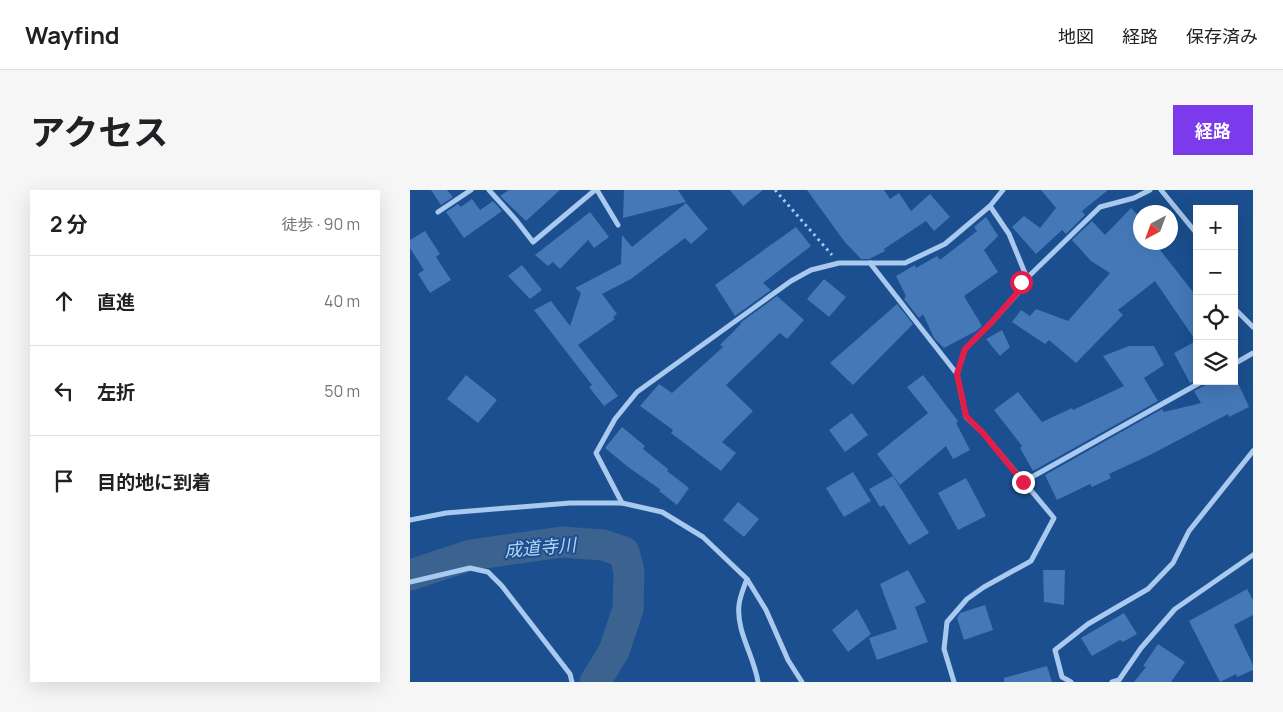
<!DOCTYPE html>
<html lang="ja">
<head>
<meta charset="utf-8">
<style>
	:root { --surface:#fff; --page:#f6f6f6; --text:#202124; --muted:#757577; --line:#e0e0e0; --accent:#7c3aed }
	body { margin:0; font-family:Manrope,"Noto Sans JP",sans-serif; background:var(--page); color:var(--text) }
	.controls { position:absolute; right:15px; top:15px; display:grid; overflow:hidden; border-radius:0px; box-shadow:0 5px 20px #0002 }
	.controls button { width:45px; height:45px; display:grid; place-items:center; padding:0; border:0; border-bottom:1px solid var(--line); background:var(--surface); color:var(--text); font:25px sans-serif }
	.compass { position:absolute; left:723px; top:15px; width:45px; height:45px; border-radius:50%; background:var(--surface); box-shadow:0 5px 20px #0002; rotate:221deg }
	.stop { position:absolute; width:15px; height:15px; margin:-11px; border:4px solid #e11d48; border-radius:50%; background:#fff }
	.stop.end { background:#e11d48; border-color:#fff; box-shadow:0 1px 5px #0008 }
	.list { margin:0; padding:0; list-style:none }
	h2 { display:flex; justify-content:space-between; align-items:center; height:65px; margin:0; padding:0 20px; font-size:21px }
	h2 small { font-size:16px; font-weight:400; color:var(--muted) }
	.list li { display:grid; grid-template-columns:32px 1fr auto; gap:15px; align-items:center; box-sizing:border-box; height:90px; padding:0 20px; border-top:1px solid var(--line) }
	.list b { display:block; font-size:19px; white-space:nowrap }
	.list em { font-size:16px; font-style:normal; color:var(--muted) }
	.icon { flex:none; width:28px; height:28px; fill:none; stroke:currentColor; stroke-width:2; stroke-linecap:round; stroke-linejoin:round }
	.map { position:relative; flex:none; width:843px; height:492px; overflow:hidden; border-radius:0px }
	header { display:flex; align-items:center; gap:30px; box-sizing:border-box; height:70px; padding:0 25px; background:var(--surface); border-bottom:1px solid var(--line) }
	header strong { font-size:24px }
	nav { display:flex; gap:28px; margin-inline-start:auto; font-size:18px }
	.intro { display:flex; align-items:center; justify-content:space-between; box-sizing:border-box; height:120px; padding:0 30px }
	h1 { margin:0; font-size:35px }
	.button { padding:12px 22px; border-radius:0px; background:var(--accent); color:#fff; font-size:18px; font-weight:700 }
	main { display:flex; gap:30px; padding:0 30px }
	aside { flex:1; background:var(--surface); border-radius:0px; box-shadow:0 5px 20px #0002 }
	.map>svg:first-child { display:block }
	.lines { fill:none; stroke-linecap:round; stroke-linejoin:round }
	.river { stroke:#3c6290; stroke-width:31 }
	.building { fill:#4478b7 }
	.path { stroke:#a9c9ee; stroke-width:3; stroke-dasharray:2.5 4; stroke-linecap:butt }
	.street { stroke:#a9c9ee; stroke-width:5 }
	.route { stroke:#e11d48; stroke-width:6 }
	.labels { text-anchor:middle; stroke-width:4; stroke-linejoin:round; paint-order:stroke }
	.water-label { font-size:18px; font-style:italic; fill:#b5d3f5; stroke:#1b4f8f }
</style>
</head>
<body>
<header>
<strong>Wayfind</strong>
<nav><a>地図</a><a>経路</a><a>保存済み</a></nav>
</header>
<div class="intro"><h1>アクセス</h1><a class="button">経路</a></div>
<main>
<aside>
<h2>2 分<small>徒歩 · 90 m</small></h2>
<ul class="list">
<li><svg class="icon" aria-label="ahead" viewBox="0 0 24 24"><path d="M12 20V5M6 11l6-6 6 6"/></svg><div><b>直進</b></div><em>40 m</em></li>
<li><svg class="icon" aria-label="left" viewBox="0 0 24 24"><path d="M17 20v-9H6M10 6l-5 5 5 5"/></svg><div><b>左折</b></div><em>50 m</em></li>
<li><svg class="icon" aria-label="arrive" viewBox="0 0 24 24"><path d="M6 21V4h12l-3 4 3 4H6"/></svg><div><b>目的地に到着</b></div></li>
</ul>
</aside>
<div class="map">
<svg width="843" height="492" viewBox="0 0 843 492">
	<rect width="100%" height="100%" fill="#1b4f8f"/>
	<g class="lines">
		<polyline class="river" points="0,385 61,365 152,352 193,355 214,362 219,381 218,419 204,461 185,492"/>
	</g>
	<g class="building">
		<polygon points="21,0 37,0 43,7 31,15"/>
		<polygon points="99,0 150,0 116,31 90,6"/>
		<polygon points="214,0 268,0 276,12 213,28"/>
		<polygon points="320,0 353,0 333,16"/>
		<polygon points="397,0 474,0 480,9 489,3 501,21 520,4 540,27 524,41 516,31 474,59 475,61 459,69 451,69 434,51"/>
		<polygon points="631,0 698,0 672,21 675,25 656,44 652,40 626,64 602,37 614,26 630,38 646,18"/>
		<polygon points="62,9 70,20 83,11 92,21 54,48 36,22 48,14 51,17"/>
		<polygon points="276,13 298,39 281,54 275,48 221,89 192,104 207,124 203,127 205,129 168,155 208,206 194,216 179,197 182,195 124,120 141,111 160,136 171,103 165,98 211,74 212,45 222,57"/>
		<polygon points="721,18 730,27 730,52 740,52 750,60 787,107 787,189 780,193 764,163 786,151 745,91 708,120 713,125 666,173 639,150 635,154 602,132 611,120 620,126 626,119 658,131 700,83 681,71 662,50 682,31 695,45"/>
		<polygon points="180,22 199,47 184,58 178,50 150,79 143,72 138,76 125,65"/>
		<polygon points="576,27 588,46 574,60 588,82 554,106 572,136 566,141 534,158 524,148 513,124 509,128 494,109 496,106 486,86 505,75 506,78 527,66 530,70 567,41 564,37"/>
		<polygon points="386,37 401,56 353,93 361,100 325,126 305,95"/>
		<polygon points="15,41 30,64 26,67 41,90 20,103 8,84 14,80 0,58 0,50"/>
		<polygon points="112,75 132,100 120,109 98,86"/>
		<polygon points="414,89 436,107 419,127 397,109"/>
		<polygon points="367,106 394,130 377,149 370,143 316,195 343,221 312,252 326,263 311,281 261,243 263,240 230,216 249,194 262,203 313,157 310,155 331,134 330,133"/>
		<polygon points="487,114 503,134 443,195 420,173"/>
		<polygon points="592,140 600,157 590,166 576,149"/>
		<polygon points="719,156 744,156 754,175 734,188 748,211 623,281 610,258 612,256 584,220 608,202 632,232 662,218 663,220 714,196 693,166"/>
		<polygon points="56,185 87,210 68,233 37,209"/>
		<polygon points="513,185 548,231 546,233 560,260 543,269 536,256 490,295 467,264 518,223 497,197"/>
		<polygon points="797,191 827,191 839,217 819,227 818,224 740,265 699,284 701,288 682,297 680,294 647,310 635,285 752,219 754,222 791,213 784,201 796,195"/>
		<polygon points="442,223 458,245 435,262 419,240"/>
		<polygon points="212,237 235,256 233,259 258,279 257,281 279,298 267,315 249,301 251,300 218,277 195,258"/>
		<polygon points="443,282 461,311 434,327 416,298"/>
		<polygon points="483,286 519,343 499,355 474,315 470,317 459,299"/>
		<polygon points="556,288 576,326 548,340 528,303"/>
		<polygon points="328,312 349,329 334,347 313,330"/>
		<polygon points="498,380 516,412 505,417 518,452 467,470 459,448 487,439 470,394"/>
		<polygon points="633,380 655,380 654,415 634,412"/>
		<polygon points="837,399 843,410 843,425 824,435 843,475 843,480 827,487 826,484 810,492 779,431"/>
		<polygon points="575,415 583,440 554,450 547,428 550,423"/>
		<polygon points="447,419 461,444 438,462 422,440"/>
		<polygon points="714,423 727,444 713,452 710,450 682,466 671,448"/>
		<polygon points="748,454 775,472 761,492 724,492 736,477 733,476"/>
		<polygon points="637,476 642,492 594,492 594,488"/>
	</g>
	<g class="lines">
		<polyline class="path" points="365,0 422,65"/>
		<g class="street">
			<polyline points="79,0 106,30 123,52 185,0"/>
			<polyline points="187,0 208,35"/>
			<polyline points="751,0 787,44"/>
			<polyline points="28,22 61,0"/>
			<polyline points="460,73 547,184"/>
			<polyline points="617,88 690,17 724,8 740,0"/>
			<polyline points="824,118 843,137"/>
			<polyline points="824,174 843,163"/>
			<polyline points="613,292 793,191"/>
			<polyline points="212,313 186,263 205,229 227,202 381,91 401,80 429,73 495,73 535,54 580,16 593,0"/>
			<polyline points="0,330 36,323 160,313 212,313 252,322 293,347 337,389 356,420 378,470 392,492"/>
			<path d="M 337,389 C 334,397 330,406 329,415 C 326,441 344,466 348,492"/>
			<polyline points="0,392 60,378 78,382 92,396 160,484 162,492"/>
			<polyline points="544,492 534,459 537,432 557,409 574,397 621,371 644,328 573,243 556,227 547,184 555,159 581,133 608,103 611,92 617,88 599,44 580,16"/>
			<polyline points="661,492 652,487 645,460 678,434 738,399 763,373 779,341 843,261"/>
			<polyline points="702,492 709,490 731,458 765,419 843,365"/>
		</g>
	</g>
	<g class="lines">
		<polyline class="route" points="611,92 608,102 581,133 555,159 547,184 556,226 573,243 613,292"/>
	</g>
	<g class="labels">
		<g class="water-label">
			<text transform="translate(130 358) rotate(-5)" y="6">成道寺川</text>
		</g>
	</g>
</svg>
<div class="controls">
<button>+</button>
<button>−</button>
<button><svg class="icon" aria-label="locate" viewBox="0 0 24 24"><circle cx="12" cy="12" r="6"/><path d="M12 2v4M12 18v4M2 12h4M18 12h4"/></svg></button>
<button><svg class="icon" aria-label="layers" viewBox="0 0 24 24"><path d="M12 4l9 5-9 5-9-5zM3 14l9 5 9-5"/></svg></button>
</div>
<svg class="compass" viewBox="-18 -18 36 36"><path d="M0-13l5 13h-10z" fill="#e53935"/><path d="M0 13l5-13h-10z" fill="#757577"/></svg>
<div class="stop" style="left:611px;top:92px"></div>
<div class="stop end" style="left:613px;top:292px"></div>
</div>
</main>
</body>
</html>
